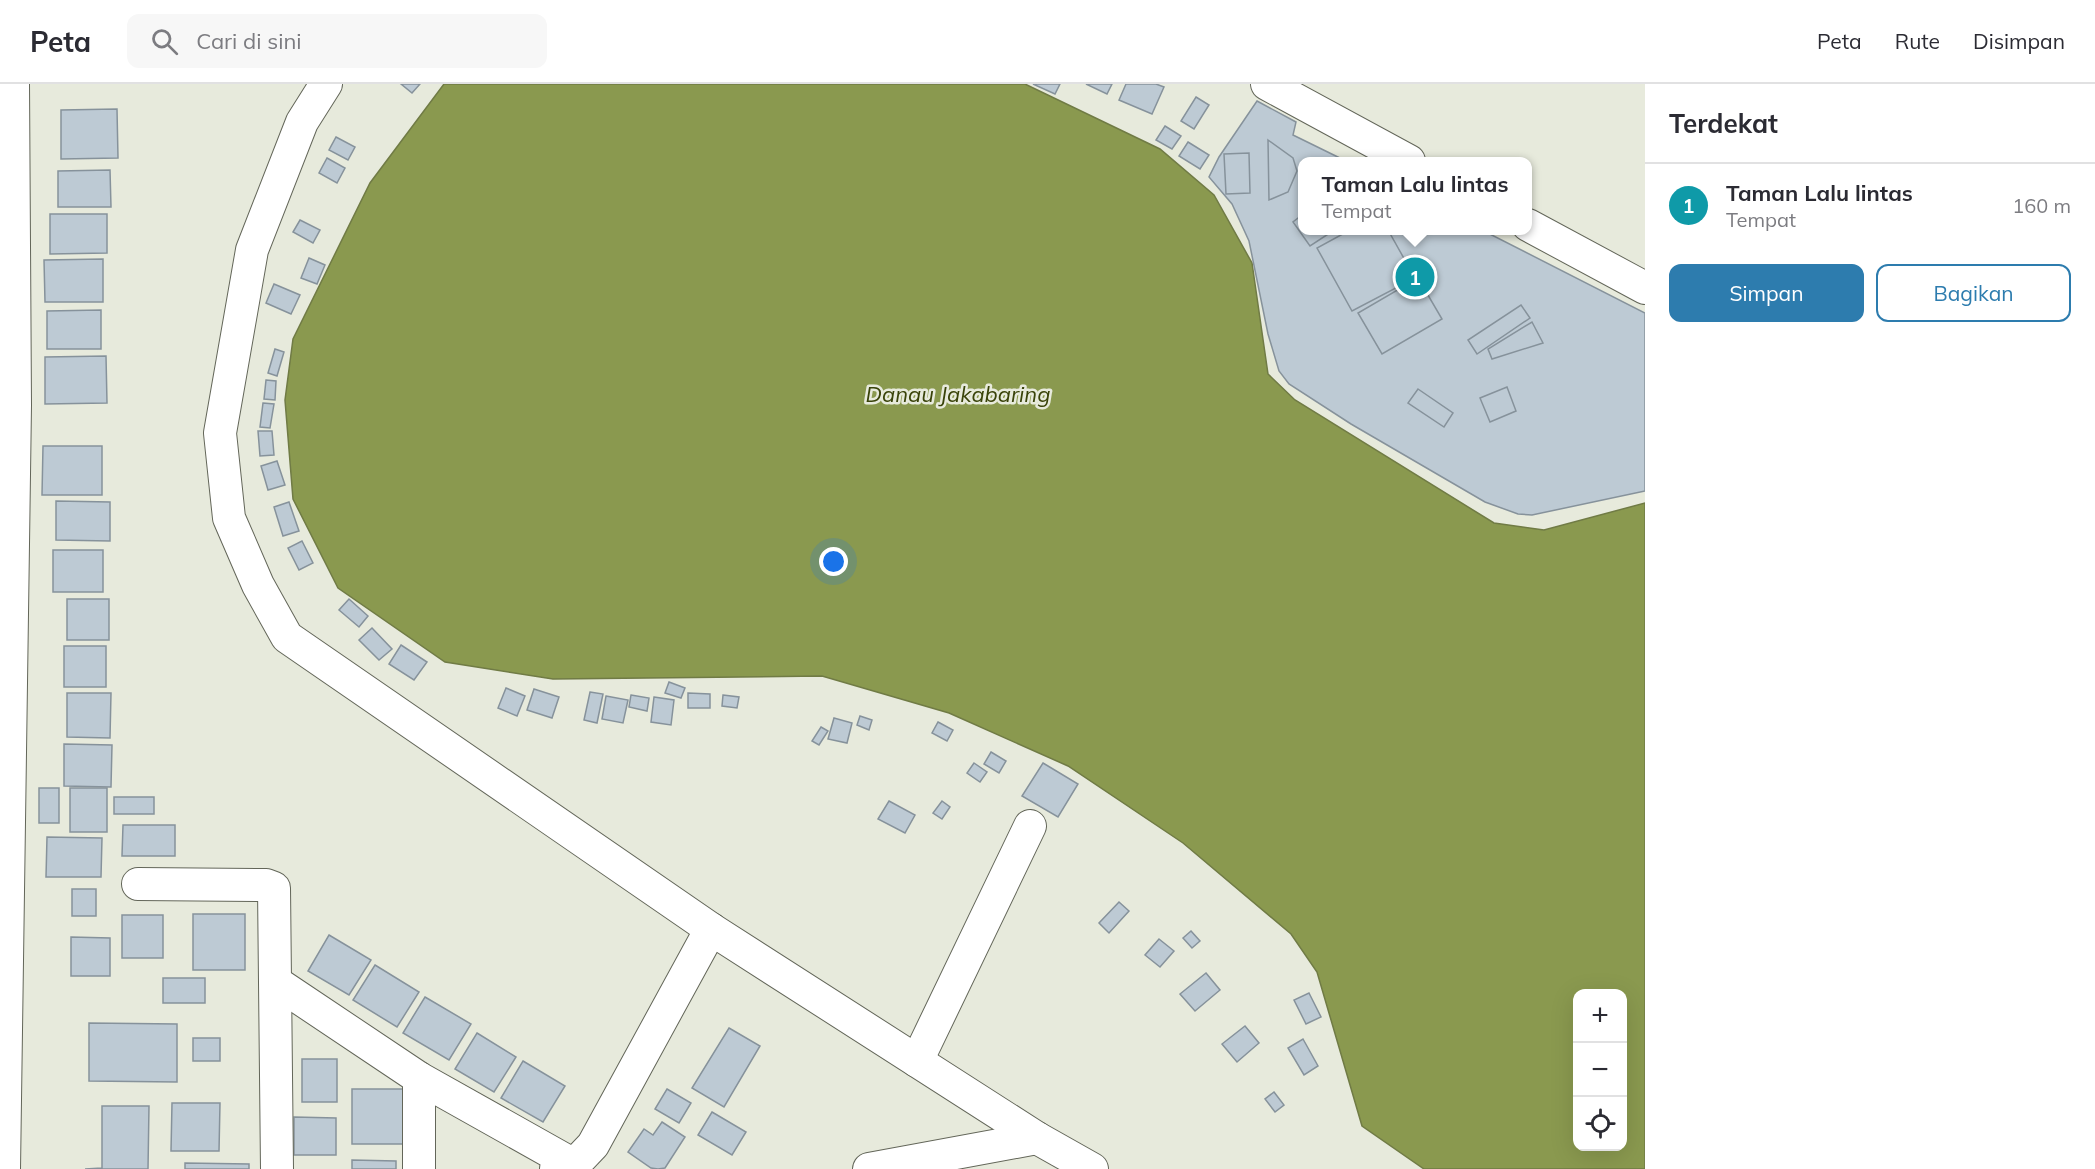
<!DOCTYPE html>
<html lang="id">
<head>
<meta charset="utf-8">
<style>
	:root { --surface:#fff; --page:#f7f7f7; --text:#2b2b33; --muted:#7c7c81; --line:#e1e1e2; --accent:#2d7cae }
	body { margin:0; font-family:Mulish,sans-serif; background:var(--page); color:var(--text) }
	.controls { position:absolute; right:18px; bottom:18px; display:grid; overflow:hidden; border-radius:12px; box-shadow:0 6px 24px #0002 }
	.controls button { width:54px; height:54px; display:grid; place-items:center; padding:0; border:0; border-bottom:2px solid var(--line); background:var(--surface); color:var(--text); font:30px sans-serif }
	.you { position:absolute; left:834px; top:478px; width:21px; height:21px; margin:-15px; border:4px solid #fff; border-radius:50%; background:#1a73e8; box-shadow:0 0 0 9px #1a73e833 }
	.badge { display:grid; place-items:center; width:39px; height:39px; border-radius:50%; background:var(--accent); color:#fff; font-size:20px; font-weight:700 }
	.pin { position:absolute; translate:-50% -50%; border:3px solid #fff; box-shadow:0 2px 6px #0006 }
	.popup { position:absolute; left:1298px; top:73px; width:234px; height:78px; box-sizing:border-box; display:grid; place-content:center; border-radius:12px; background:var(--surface); filter:drop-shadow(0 2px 4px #0005); font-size:20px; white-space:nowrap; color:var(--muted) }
	.popup b { font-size:22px; color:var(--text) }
	.popup::after { content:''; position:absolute; left:50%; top:100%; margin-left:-12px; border:12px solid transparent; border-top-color:var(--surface) }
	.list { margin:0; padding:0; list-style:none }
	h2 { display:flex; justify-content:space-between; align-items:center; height:78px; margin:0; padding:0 24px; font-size:26px }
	h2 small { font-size:20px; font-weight:400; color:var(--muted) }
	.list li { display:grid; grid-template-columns:39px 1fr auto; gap:18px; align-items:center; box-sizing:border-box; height:84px; padding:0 24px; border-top:2px solid var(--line) }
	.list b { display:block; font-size:22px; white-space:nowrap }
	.list p { margin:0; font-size:20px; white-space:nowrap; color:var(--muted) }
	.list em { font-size:20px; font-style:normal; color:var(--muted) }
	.actions { display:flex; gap:12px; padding:18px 24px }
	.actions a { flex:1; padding:14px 0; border:2px solid var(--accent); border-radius:12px; text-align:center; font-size:21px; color:var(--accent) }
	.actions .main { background:var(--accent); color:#fff }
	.icon { flex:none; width:33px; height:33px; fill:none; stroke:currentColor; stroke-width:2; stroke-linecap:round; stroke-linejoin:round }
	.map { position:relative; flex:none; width:1645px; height:1085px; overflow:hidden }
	header { display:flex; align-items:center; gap:36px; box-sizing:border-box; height:84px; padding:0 30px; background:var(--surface); border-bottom:2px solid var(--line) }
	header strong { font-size:28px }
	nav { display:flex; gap:33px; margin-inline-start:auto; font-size:21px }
	.search { width:420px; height:54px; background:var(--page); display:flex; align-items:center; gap:15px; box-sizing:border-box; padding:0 21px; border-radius:12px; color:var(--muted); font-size:22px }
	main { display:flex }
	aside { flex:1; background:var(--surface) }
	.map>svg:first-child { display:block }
	.water { fill:#8a994f; stroke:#707b45; stroke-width:1.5; fill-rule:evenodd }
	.building { fill:#bdcad4; stroke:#86929b; stroke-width:1.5 }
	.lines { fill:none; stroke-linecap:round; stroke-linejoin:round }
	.minor-casing { stroke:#636659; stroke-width:34 }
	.minor { stroke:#fff; stroke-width:32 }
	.labels { text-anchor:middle; stroke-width:5; stroke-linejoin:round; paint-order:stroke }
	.water-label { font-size:22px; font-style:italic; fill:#394309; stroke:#e7eadc }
</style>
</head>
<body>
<header>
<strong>Peta</strong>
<div class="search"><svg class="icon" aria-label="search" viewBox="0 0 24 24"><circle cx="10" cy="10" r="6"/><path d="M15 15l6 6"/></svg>Cari di sini</div>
<nav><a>Peta</a><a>Rute</a><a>Disimpan</a></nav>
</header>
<main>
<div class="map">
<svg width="1645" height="1085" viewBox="0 0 1645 1085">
	<rect width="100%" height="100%" fill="#e7eadc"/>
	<path class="water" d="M 444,0 L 1025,0 L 1160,65 L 1214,111 L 1252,179 L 1268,290 L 1295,316 L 1494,439 L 1544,446 L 1645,419 L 1645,1085 L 1424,1085 L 1362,1042 L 1317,888 L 1291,850 L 1183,759 L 1068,682 L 949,629 L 822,592 L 553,595 L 445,578 L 338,504 L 293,415 L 285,316 L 293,255 L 370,99 ZM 1578,910 L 1622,910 L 1622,1062 L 1578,1062 Z"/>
	<g class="building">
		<polygon points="401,0 420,0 412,9"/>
		<polygon points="1033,0 1060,0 1055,10"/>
		<polygon points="1086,0 1112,0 1107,10"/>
		<polygon points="1126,0 1156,0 1164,3 1152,30 1119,16"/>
		<polygon points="1196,13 1209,21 1194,45 1181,37"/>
		<polygon points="1257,17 1296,38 1293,51 1346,77 1302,77 1302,146 1482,146 1645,229 1645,407 1532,431 1518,430 1485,418 1351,340 1289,300 1279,287 1268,250 1249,157 1232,120 1209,93 1219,73"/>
		<polygon points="117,25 118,74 61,75 61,26"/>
		<polygon points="1165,42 1181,52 1172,65 1156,56"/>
		<polygon points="336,53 355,63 348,76 329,66"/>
		<polygon points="1268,56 1293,74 1297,87 1288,108 1269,116"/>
		<polygon points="1188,58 1209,71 1200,85 1179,72"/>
		<polygon points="1249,69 1250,109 1226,110 1224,70"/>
		<polygon points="327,74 345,84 337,99 319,89"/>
		<polygon points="110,86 111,123 58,123 58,87"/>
		<polygon points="50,130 107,130 107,169 50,170"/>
		<polygon points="1302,131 1302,146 1333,147 1310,162 1293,138"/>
		<polygon points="300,136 320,146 313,159 293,148"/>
		<polygon points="1350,146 1388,146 1415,194 1352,227 1317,164"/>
		<polygon points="309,174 325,181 317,200 301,194"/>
		<polygon points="103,175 103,218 45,218 44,176"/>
		<polygon points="1418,194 1442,235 1382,270 1358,229"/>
		<polygon points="274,200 300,211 291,230 266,219"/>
		<polygon points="1521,221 1530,234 1477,270 1468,256"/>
		<polygon points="101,226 101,265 47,265 47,227"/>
		<polygon points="1532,238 1543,259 1492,275 1488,265"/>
		<polygon points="275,265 284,268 277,292 268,289"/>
		<polygon points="106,272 107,319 45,320 45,273"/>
		<polygon points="266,296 276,297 275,316 264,315"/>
		<polygon points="1507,303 1516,327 1490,338 1480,314"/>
		<polygon points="1418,305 1453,329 1444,343 1408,319"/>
		<polygon points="263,319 274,320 270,344 260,343"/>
		<polygon points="258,347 272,347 274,371 260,372"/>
		<polygon points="43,362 102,362 102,411 42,411"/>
		<polygon points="277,377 285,401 268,406 261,382"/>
		<polygon points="56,417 110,418 110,457 56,456"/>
		<polygon points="289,418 299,447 283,452 274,423"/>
		<polygon points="302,457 313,479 299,486 288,464"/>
		<rect x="53" y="466" width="50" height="42"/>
		<rect x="67" y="515" width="42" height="41"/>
		<polygon points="349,515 368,532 359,543 339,526"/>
		<polygon points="372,544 392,565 379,576 359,556"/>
		<polygon points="401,561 427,578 414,596 389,580"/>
		<rect x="64" y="562" width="42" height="41"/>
		<polygon points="669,598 685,604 681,614 665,609"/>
		<polygon points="506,604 525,612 517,632 498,624"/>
		<polygon points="534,605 559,613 552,634 527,626"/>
		<polygon points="590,608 603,610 597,639 584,636"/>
		<polygon points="67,609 111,609 110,654 67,653"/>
		<polygon points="688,609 710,610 710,624 688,624"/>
		<polygon points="631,611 649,614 647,627 629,623"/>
		<polygon points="723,611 739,613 737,624 722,622"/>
		<polygon points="606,612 628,616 623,639 602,635"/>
		<polygon points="654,613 674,616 671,641 651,638"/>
		<polygon points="860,632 872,636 869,646 857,641"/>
		<polygon points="834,634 852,639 847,659 828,655"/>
		<polygon points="938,638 953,646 947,657 932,649"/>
		<polygon points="821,643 828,647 819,661 812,657"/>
		<polygon points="64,660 112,661 111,703 64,702"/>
		<polygon points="991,668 1006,677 999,689 984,680"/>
		<polygon points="974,679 987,688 980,698 967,689"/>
		<polygon points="1043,679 1078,700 1058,733 1022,712"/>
		<rect x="39" y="704" width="20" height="35"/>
		<rect x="70" y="704" width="37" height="44"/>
		<rect x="114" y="713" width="40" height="17"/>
		<polygon points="889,717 915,731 905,749 878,735"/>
		<polygon points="942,717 950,723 942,735 933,729"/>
		<polygon points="123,741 175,741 175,772 122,772"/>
		<polygon points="47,753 102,754 101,793 46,793"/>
		<rect x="72" y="805" width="24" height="27"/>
		<polygon points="1119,818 1129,827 1109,849 1099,839"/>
		<rect x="193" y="830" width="52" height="56"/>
		<rect x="122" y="831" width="41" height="43"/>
		<polygon points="1191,847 1200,857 1192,864 1183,854"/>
		<polygon points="329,851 371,876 349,911 308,887"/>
		<polygon points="71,853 110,854 110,892 71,892"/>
		<polygon points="1159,855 1174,867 1160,883 1145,871"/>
		<polygon points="375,881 419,908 397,943 353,916"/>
		<polygon points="1206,889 1220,906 1195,927 1180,910"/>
		<rect x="163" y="894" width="42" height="25"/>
		<polygon points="1309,909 1321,933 1306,940 1294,916"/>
		<polygon points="425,913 471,940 449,976 403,949"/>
		<polygon points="89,939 177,940 177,998 89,997"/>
		<polygon points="1245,942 1259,959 1237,978 1222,960"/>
		<polygon points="729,944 760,962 724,1023 692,1004"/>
		<polygon points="477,949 516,973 494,1008 455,985"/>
		<rect x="193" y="954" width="27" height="23"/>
		<polygon points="1303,955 1318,982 1304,991 1288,964"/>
		<rect x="302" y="975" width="35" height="43"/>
		<polygon points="523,977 565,1002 543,1038 501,1014"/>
		<rect x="352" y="1005" width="54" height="55"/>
		<polygon points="667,1005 691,1019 679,1039 655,1025"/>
		<polygon points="1274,1008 1284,1021 1275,1028 1265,1015"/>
		<polygon points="172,1019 220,1019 219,1067 171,1067"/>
		<polygon points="102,1022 149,1022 148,1085 85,1085 102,1084"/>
		<polygon points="712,1028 746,1048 732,1071 698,1051"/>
		<polygon points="294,1033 336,1034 336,1071 294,1071"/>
		<polygon points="662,1038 685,1053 665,1084 658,1085 651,1084 628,1068 644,1045 653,1051"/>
		<polygon points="352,1076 396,1077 396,1085 352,1085"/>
		<polygon points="185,1079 249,1080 249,1085 185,1085"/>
	</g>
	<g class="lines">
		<defs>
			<g id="minor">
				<polyline points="326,0 302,38 252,166 220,349 229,434 258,501 287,553 711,845 1037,1054 1092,1085"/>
				<polyline points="1267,0 1409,77"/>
				<polyline points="1528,141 1645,204"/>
				<polyline points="138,800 266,801 274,804 277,1085"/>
				<polyline points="277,899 419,994 574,1081"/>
				<polyline points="917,977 1030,742"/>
				<polyline points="419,994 419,1085"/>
				<polyline points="4,1085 15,321 13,0"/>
				<polyline points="556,1085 574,1081 593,1061 711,845"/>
				<polyline points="869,1085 1037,1054"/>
			</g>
		</defs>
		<use href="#minor" class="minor-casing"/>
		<use href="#minor" class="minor"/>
	</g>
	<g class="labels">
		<g class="water-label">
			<text x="958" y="318">Danau Jakabaring</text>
		</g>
	</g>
</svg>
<div class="controls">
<button>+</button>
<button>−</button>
<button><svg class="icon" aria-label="locate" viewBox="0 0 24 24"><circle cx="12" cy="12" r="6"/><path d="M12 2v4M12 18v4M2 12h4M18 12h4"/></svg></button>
</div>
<div class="you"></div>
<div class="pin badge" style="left:1415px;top:193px;background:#0f9aa8">1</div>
<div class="popup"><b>Taman Lalu lintas</b>Tempat</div>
</div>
<aside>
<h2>Terdekat<small></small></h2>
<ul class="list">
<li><span class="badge" style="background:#0f9aa8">1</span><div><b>Taman Lalu lintas</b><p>Tempat</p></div><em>160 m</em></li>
</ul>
<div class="actions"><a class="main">Simpan</a><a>Bagikan</a></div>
</aside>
</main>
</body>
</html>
